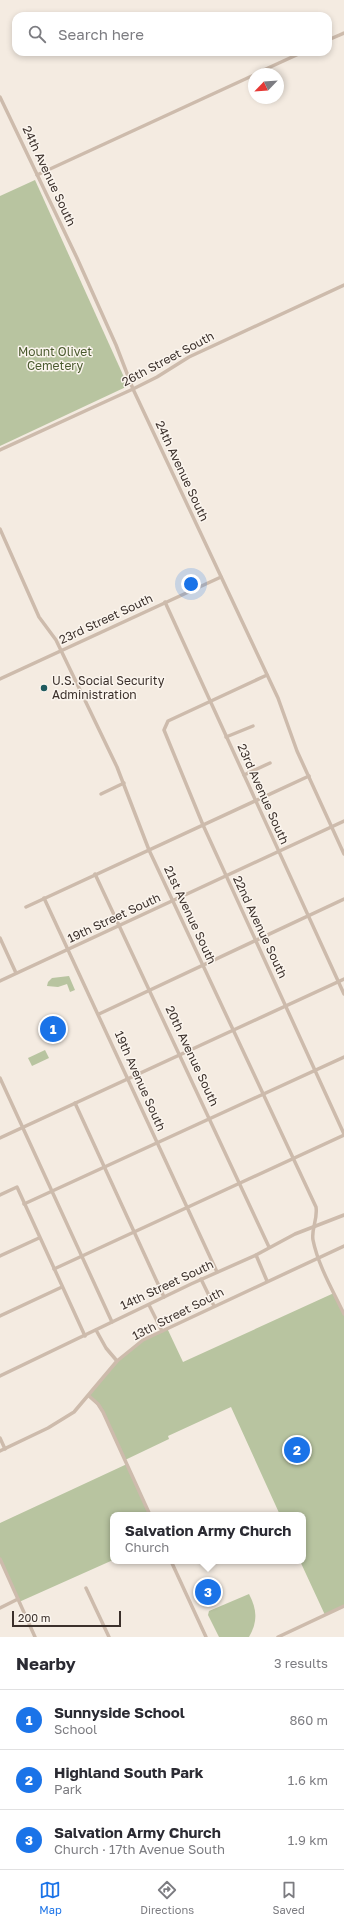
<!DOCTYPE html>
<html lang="en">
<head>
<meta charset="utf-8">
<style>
	:root { --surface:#fff; --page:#f7f7f7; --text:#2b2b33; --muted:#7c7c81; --line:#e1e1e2; --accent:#1a73e8 }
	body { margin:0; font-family:"Golos Text",sans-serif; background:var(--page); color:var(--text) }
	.compass { position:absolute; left:248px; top:68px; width:36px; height:36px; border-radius:50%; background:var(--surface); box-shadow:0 2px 6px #0003; rotate:245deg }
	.scale { position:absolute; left:12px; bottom:10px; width:109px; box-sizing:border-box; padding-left:4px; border:2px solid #3b302b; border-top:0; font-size:11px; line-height:14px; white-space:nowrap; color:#3b302b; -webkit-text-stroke:3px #fbf5ee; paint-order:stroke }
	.you { position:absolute; left:191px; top:584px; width:14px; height:14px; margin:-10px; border:3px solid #fff; border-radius:50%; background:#1a73e8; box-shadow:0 0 0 6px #1a73e833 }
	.badge { display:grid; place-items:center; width:26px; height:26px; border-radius:50%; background:var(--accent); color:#fff; font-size:13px; font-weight:700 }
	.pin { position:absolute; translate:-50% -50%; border:2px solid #fff; box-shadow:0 1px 4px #0006 }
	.popup { position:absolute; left:110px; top:1512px; width:196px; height:52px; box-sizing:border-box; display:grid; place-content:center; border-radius:8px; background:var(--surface); filter:drop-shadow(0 1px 3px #0005); font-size:13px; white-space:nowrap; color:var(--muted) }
	.popup b { font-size:15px; color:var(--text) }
	.popup::after { content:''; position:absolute; left:50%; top:100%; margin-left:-8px; border:8px solid transparent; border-top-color:var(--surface) }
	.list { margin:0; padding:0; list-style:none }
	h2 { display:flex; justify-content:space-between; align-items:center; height:52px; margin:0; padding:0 16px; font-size:17px }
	h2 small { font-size:13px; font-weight:400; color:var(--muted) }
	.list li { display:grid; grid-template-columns:26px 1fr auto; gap:12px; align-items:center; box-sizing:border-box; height:60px; padding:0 16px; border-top:1px solid var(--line) }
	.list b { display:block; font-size:15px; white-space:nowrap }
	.list p { margin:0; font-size:13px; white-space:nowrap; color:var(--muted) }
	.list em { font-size:13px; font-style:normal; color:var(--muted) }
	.icon { flex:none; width:22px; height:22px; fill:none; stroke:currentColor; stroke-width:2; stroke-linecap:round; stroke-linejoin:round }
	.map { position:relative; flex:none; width:344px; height:1637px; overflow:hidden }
	.search { position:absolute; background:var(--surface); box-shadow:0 2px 6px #0003; left:12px; right:12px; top:12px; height:44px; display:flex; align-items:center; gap:10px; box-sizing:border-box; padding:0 14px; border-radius:12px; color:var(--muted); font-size:15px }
	.sheet { height:232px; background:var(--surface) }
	nav { display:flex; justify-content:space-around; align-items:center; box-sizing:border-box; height:56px; border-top:1px solid var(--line); background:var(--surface); font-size:11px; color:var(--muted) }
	nav a { display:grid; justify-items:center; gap:2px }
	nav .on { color:var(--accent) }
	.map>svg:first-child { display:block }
	.green { fill:#b8c4a0 }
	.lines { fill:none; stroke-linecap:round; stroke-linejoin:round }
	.minor { stroke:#cdbbac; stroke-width:3.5 }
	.poi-dot { fill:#1f5a5e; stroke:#fbf5ee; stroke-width:1.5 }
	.labels { text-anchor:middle; stroke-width:3; stroke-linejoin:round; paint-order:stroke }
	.street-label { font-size:12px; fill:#3b302b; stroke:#fbf5ee }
	.park-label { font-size:12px; fill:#4a5a2e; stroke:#fbf5ee }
	.poi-label { font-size:12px; fill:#3b302b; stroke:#fbf5ee; text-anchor:start }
</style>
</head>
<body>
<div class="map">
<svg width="344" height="1637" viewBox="0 0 344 1637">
	<rect width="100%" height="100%" fill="#f4ebe1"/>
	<g class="green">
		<polygon points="35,180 128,386 0,446 0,196"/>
		<polygon points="69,976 75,990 70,992 67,984 58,987 47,986 48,982 52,978"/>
		<polygon points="45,1050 49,1058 32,1066 28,1058"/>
		<polygon points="334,1293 344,1314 344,1606 325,1615 300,1561 303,1561 303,1515 280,1515 231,1407 168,1436 169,1439 125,1460 103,1412 89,1396 117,1361 143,1340 167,1328 183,1362"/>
		<polygon points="127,1464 150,1515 113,1515 113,1560 19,1602 0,1559 0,1523"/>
		<path d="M 249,1594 C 257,1609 258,1622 249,1637 L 219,1637 L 208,1615 L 209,1611 Z"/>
	</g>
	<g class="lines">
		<g class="minor">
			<polyline points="328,40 344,33"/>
			<polyline points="255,74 303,52"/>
			<polyline points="0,97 77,258 116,345 133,389 278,698 297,751 344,854"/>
			<polyline points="37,175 254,75"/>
			<polyline points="0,450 133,389 157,377 189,357 344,285"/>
			<path d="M 0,529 L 39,617 L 56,640 L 117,767 L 149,850 L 316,1207 C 318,1219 311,1229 313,1240 C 318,1265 333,1291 344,1314"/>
			<polyline points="165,602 344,994"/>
			<polyline points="267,675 168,721 164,730 203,825 344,1134"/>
			<polyline points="0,679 221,577"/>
			<polyline points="226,737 253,726"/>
			<polyline points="244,775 270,763"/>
			<polyline points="101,794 124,783"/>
			<polyline points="95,874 269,1247"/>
			<polyline points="44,898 217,1272"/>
			<polyline points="26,907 309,776"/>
			<polyline points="0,938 16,973"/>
			<polyline points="0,981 344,821"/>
			<polyline points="99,1014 344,899"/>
			<polyline points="0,1078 112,1322"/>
			<polyline points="75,1103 164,1297"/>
			<polyline points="0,1138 344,979"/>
			<polyline points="0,1195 17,1187 85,1336"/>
			<polyline points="24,1204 344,1057"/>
			<polyline points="256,1255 267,1281"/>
			<polyline points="0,1256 39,1238"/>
			<polyline points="54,1269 344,1135"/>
			<polyline points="201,1279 214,1306"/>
			<polyline points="149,1305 162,1331"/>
			<polyline points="0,1316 62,1287"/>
			<polyline points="96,1330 106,1348 117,1361"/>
			<polyline points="0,1376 191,1284 256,1255 295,1234 344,1215"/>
			<polyline points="89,1396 98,1404 103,1412 150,1515"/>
			<polyline points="0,1438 5,1449"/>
			<polyline points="0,1451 48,1428 74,1412 117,1361 143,1340 344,1246"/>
			<polyline points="0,1559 35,1637"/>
			<polyline points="171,1561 206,1637"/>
			<polyline points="86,1588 109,1637"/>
			<polyline points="0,1608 18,1599"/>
			<polyline points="278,1637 344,1606"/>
		</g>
	</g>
	<circle class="poi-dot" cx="44" cy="688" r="4"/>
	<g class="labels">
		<g class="street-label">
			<text transform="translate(49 176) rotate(65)" y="4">24th Avenue South</text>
			<text transform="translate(168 359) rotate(-28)" y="4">26th Street South</text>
			<text transform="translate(182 471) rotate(65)" y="4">24th Avenue South</text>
			<text transform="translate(106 619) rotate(-25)" y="4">23rd Street South</text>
			<text transform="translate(263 794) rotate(66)" y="4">23rd Avenue South</text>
			<text transform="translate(190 915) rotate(65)" y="4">21st Avenue South</text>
			<text transform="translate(114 918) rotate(-25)" y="4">19th Street South</text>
			<text transform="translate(260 927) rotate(65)" y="4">22nd Avenue South</text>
			<text transform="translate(192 1056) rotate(65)" y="4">20th Avenue South</text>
			<text transform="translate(140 1081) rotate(66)" y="4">19th Avenue South</text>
			<text transform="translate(167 1285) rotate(-25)" y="4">14th Street South</text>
			<text transform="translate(178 1314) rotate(-27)" y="4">13th Street South</text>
		</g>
		<g class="park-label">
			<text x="55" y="356">Mount Olivet<tspan x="55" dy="14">Cemetery</tspan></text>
		</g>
		<g class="poi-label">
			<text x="52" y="685">U.S. Social Security<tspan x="52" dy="14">Administration</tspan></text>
		</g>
	</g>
</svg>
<svg class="compass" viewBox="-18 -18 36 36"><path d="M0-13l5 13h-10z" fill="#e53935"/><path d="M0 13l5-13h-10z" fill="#7c7c81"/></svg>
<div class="scale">200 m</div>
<div class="you"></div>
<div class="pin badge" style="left:53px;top:1029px">1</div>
<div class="pin badge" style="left:297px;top:1450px">2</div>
<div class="pin badge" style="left:208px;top:1592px">3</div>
<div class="popup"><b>Salvation Army Church</b>Church</div>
<div class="search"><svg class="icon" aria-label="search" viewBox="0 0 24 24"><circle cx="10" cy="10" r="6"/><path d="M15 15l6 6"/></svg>Search here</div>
</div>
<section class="sheet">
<h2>Nearby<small>3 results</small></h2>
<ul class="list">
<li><span class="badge">1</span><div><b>Sunnyside School</b><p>School</p></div><em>860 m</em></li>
<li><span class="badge">2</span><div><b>Highland South Park</b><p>Park</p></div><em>1.6 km</em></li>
<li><span class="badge">3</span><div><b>Salvation Army Church</b><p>Church · 17th Avenue South</p></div><em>1.9 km</em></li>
</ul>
</section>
<nav>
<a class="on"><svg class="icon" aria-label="map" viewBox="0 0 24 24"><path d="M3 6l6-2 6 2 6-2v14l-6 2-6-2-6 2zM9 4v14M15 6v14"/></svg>Map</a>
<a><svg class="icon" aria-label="directions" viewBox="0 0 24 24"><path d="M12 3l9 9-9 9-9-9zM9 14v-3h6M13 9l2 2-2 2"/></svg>Directions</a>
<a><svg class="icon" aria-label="saved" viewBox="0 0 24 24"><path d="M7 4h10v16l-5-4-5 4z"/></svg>Saved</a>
</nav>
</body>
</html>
